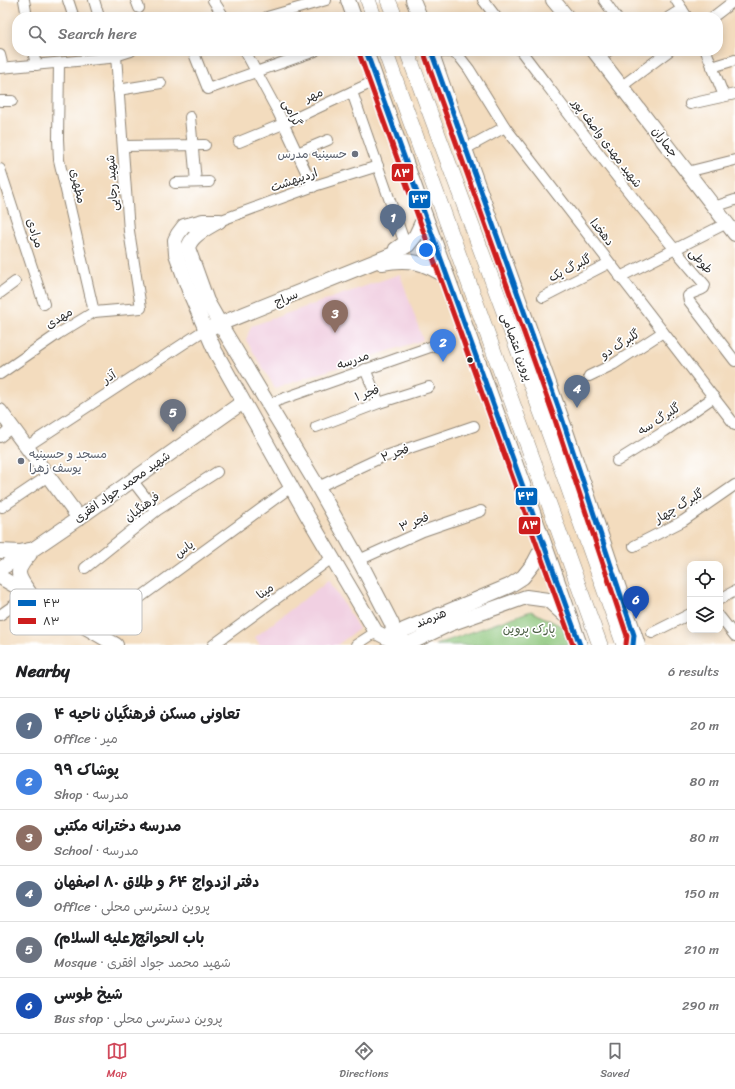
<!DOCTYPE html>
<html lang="en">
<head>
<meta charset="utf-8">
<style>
	:root { --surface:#fff; --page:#f2f2f2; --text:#202124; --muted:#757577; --line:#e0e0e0; --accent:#d1495b }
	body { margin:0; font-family:Sriracha,"Playpen Sans Arabic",sans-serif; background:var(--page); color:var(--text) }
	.controls { position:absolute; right:12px; bottom:12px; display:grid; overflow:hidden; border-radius:8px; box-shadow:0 2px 10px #0003 }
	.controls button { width:36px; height:36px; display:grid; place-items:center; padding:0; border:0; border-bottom:1px solid var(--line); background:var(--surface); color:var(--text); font:20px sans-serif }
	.you { position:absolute; left:426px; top:250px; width:14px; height:14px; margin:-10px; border:3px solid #fff; border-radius:50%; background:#1a73e8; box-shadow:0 0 0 6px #1a73e833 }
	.badge { display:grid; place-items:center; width:26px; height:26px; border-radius:50%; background:var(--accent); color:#fff; font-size:13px; font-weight:700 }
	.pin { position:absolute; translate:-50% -33px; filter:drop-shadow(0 1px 2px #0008) }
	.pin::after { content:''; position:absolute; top:21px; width:14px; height:12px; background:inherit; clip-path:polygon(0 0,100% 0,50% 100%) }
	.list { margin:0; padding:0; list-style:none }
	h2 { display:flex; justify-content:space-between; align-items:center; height:52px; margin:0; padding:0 16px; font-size:17px }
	h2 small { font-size:13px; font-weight:400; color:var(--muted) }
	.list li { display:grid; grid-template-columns:26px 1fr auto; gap:12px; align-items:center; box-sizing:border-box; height:56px; padding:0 16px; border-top:1px solid var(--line) }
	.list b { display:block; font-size:15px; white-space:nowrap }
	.list p { margin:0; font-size:13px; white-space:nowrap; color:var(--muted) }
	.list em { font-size:13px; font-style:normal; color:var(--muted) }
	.icon { flex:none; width:22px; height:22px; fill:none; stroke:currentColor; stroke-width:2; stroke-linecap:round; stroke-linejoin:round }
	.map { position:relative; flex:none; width:735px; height:645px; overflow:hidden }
	.search { position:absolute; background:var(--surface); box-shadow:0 2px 10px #0003; left:12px; right:12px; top:12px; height:44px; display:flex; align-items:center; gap:10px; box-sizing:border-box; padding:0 14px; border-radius:16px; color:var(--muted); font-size:15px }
	.sheet { height:388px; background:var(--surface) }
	nav { display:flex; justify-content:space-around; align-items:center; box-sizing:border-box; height:56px; border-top:1px solid var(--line); background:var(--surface); font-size:11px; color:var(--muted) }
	nav a { display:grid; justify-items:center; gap:2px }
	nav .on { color:var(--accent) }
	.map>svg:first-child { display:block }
	.built { fill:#f1d0e2 }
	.green { fill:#8bc479; stroke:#5b7852 }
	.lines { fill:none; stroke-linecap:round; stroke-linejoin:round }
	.street-casing { stroke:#8f8474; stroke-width:12 }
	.secondary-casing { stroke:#8f8474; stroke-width:16 }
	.primary-casing { stroke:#8f8474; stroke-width:16 }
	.street { stroke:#fff; stroke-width:10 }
	.secondary { stroke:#fff; stroke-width:14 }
	.primary { stroke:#fff; stroke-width:15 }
	.bus-1-casing { stroke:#fff; stroke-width:8 }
	.bus-2-casing { stroke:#fff; stroke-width:8 }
	.bus-1 { stroke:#0065bd; stroke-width:5 }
	.bus-2 { stroke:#cd1d1d; stroke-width:5 }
	.worship-dot { fill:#6b7280; stroke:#fff; stroke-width:1.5 }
	.bus-dot { fill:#2b2b2b; stroke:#fff; stroke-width:1.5 }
	.labels { text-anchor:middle; stroke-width:3.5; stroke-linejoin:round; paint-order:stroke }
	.street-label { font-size:12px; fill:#2b2b2b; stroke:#fff }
	.worship-label { font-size:12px; fill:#5b616d; stroke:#fff; text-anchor:end }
	.park-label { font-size:12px; fill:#4d6146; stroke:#fff }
	.key { fill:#fff; stroke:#bfbfbf; stroke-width:1 }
	.key-label { font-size:11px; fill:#2b2b2b }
	.line-badge { stroke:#fff; stroke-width:1.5 }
	.badge-label { font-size:11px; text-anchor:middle; font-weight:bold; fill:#fff }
</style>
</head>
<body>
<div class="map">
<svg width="735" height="645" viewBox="0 0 735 645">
	<rect width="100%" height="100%" fill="#fff"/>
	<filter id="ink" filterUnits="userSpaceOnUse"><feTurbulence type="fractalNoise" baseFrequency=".025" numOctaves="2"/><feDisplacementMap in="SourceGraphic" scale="8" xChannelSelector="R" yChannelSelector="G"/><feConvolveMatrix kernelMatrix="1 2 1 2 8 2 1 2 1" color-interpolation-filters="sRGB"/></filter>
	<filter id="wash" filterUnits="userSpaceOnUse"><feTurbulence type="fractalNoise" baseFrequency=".012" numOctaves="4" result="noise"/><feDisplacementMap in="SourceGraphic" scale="16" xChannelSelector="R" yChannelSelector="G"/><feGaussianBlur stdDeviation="0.9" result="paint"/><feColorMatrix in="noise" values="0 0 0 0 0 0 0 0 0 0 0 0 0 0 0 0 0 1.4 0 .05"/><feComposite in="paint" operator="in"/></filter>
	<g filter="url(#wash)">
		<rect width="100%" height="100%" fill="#f3dcbe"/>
		<g class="built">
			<polygon points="400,274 423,340 275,388 246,340 251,326"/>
			<polygon points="329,580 359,629 337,645 260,645 255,637"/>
		</g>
		<polygon class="green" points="531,611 563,627 568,645 435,645"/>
	</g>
	<g filter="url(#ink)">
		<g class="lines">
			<defs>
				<g id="street">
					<polyline points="24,0 27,17"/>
					<polyline points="68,0 73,15"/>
					<polyline points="94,0 99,17"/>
					<polyline points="136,0 139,8"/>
					<polyline points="213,0 224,17"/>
					<polyline points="483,0 496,17"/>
					<polyline points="604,0 616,17"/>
					<polyline points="676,0 687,17"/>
					<polyline points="267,17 326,0"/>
					<polyline points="669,17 682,9"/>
					<polyline points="713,17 735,0"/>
					<polyline points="33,51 36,65"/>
					<polyline points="193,51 208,89 315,51"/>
					<polyline points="245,51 278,112 313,187"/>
					<polyline points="455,51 469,69 505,127 735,425"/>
					<path d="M 521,51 C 581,130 640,210 705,285 L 704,288 C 699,292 692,292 688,296 L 689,301 L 735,361"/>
					<polyline points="706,51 724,96"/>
					<polyline points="0,55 3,67"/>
					<path d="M 433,55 C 442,50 450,50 459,56"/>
					<polyline points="598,57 608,51"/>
					<polyline points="59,63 58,139 59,160 94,312"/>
					<polyline points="712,67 735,60"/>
					<polyline points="0,68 109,58 131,51"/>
					<polyline points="622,86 669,51"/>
					<polyline points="118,90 161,83"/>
					<polyline points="352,92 404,241 394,248"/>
					<polyline points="0,101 12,101"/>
					<polyline points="690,104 735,94"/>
					<polyline points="190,117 196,182"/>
					<polyline points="239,142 283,124 377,80"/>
					<polyline points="123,146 205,145"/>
					<polyline points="465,149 505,127"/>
					<polyline points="297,153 328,140"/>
					<polyline points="0,169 44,304"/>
					<polyline points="687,172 735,160"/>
					<polyline points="175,183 209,182"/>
					<polyline points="714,207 735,200"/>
					<polyline points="219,221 314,186 378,166"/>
					<polyline points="620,277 727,223"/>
					<polyline points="0,293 15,282"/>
					<polyline points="543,297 609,263"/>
					<polyline points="365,369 379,403"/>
					<polyline points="0,374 58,334 94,312 141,308 129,231 116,56"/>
					<polyline points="589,376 614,364 663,332"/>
					<polyline points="268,404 447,341"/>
					<polyline points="316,427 379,403 429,387"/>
					<polyline points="0,437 12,427"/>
					<polyline points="26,447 206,329"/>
					<polyline points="617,461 665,431 714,397"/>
					<polyline points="132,480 156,511"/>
					<polyline points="318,487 380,458 474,426"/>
					<polyline points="2,507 48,476"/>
					<polyline points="634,546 683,521 735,485"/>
					<polyline points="359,560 423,531 481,511"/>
					<polyline points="85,568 156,511 217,472"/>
					<polyline points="720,599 735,591"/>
					<polyline points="0,615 30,594"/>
					<polyline points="720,617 735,636"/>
					<polyline points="93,632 291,487"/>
					<polyline points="652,633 690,614"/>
					<polyline points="213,645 332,558"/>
					<polyline points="356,645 376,632"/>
				</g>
				<g id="secondary">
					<polyline points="348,0 354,17"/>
					<polyline points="413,0 420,17"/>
					<polyline points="553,0 567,17"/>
					<path d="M 366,51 C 436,249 511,446 580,645"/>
					<polyline points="431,51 465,149 565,428 638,645"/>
					<polyline points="594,51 735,234"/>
					<polyline points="219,221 203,221 184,226 178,234 175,240 176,254 190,293 215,351 307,515 376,632 395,642 410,643 450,624 526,597 548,600 571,621"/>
					<path d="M 219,221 C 208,228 191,235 188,248 L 207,301 L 220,324 L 318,487 L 359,560 L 392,624 L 395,642"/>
					<path d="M 382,263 C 410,258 423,262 447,277"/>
					<polyline points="212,327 391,255 408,245 416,235 425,216"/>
					<polyline points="0,411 79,518"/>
					<polyline points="0,551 20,552 29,550"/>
					<polyline points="0,569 35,548 79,518 243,402"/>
					<polyline points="0,577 116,645"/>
					<path d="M 29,592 C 16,574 15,571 30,554"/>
					<polyline points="395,642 404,630 509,586 523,577 534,563 544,544"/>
				</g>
				<g id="primary">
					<polyline points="368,0 374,17"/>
					<polyline points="388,0 395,17"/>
					<polyline points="385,51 600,645"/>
					<polyline points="407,51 550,436 624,645"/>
					<polyline points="633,645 634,635"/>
				</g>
			</defs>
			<use href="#street" class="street-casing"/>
			<use href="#secondary" class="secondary-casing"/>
			<use href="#primary" class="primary-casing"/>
			<use href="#street" class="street"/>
			<use href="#secondary" class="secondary"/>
			<use href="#primary" class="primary"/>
			<defs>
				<g id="bus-1">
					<polyline points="366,51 580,645"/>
					<polyline points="431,51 561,415 634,635 633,645"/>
				</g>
				<g id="bus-2">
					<polyline points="359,53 573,645"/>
					<polyline points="424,53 554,417 627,636 626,644"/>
				</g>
			</defs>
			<use href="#bus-1" class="bus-1-casing"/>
			<use href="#bus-2" class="bus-2-casing"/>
			<use href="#bus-1" class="bus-1"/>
			<use href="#bus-2" class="bus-2"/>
		</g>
	</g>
	<g class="worship-dot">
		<circle cx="355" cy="154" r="4"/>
		<circle cx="21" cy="461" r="4"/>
	</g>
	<circle class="bus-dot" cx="470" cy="360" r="3.5"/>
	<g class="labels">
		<g class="street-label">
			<text transform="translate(314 95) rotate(-24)" y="4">مهر</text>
			<text transform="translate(292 113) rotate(64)" y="4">گرامی</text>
			<text transform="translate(665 142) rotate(53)" y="4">جماران</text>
			<text transform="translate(607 143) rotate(53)" y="4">شهید مهدی واصف پور</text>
			<text transform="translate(294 180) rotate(-19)" y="4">اردیبهشت</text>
			<text transform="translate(112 183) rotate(-94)" y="4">شهید رجایی</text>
			<text transform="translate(78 186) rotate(77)" y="4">مطهری</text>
			<text transform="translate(602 232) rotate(52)" y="4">دهخدا</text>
			<text transform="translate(35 233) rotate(72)" y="4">مرادی</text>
			<text transform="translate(701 261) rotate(49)" y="4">طوطی</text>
			<text transform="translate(570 268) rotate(-27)" y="4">گلبرگ یک</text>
			<text transform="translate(286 298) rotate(-22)" y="4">سراج</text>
			<text transform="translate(59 318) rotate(-32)" y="4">مهدی</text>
			<text transform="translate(620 344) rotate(-32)" y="4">گلبرگ دو</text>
			<text transform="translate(517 347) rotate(70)" y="4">پروین اعتصامی</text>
			<text transform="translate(353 360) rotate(-19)" y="4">مدرسه</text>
			<text transform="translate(109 377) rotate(-33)" y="4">آذر</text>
			<text transform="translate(367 393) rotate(-20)" y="4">فجر ۱</text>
			<text transform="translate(659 419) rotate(-33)" y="4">گلبرگ سه</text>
			<text transform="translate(395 453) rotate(-20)" y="4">فجر ۲</text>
			<text transform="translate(122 487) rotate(-35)" y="4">شهید محمد جواد افقری</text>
			<text transform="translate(679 506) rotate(-31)" y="4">گلبرگ چهار</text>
			<text transform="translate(142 507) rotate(-37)" y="4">فرهنگیان</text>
			<text transform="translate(414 522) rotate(-22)" y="4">فجر ۳</text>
			<text transform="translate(184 549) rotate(-36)" y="4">یاس</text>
			<text transform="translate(265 591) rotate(-36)" y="4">مینا</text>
			<text transform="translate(431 618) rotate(-22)" y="4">هنرمند</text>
		</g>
		<g class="worship-label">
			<text x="347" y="158">حسینیه مدرس</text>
			<text x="29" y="458" text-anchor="start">مسجد و حسینیه<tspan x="29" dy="14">یوسف زهرا</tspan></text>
		</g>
		<g class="park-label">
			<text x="529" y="633">پارک پروین</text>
		</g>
	</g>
	<rect x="10" y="589" width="132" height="46" rx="6" class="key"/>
	<rect x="18" y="600" width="18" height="6" fill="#0065bd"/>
	<rect x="18" y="618" width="18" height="6" fill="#cd1d1d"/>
	<g class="key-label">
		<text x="43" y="607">۴۳</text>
		<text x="43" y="625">۸۳</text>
	</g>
	<g class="line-badge">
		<rect x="391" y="163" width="23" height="19" rx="4" fill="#cd1d1d"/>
		<rect x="408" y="190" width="23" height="19" rx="4" fill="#0065bd"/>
		<rect x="515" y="487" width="23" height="19" rx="4" fill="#0065bd"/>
		<rect x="518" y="516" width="23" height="19" rx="4" fill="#cd1d1d"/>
	</g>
	<g class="badge-label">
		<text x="402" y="177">۸۳</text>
		<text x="420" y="203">۴۳</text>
		<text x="526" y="500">۴۳</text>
		<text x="530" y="529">۸۳</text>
	</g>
</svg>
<div class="controls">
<button><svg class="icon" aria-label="locate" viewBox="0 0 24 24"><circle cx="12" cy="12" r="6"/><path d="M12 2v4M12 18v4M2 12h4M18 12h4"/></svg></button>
<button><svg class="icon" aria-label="layers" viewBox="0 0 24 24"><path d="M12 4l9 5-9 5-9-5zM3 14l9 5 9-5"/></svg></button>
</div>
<div class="you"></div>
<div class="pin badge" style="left:393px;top:237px;background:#5c6f8a">1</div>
<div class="pin badge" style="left:443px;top:362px;background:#3f7fe0">2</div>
<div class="pin badge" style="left:335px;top:333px;background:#8d6e63">3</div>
<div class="pin badge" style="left:577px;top:408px;background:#5c6f8a">4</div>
<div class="pin badge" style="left:173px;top:432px;background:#6b7280">5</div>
<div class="pin badge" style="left:636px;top:619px;background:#1a4fb4">6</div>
<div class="search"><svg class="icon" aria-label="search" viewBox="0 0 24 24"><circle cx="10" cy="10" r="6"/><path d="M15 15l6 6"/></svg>Search here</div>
</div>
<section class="sheet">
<h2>Nearby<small>6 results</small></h2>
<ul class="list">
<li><span class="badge" style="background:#5c6f8a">1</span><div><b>تعاونی مسکن فرهنگیان ناحیه ۴</b><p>Office · میر</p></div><em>20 m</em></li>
<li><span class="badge" style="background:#3f7fe0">2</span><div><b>پوشاک ۹۹</b><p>Shop · مدرسه</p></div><em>80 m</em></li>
<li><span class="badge" style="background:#8d6e63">3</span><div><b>مدرسه دخترانه مکتبی</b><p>School · مدرسه</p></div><em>80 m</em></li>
<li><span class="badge" style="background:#5c6f8a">4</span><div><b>دفتر ازدواج ۶۴ و طلاق ۸۰ اصفهان</b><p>Office · پروین دسترسی محلی</p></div><em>150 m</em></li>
<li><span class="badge" style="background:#6b7280">5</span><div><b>باب الحوائج(علیه السلام)</b><p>Mosque · شهید محمد جواد افقری</p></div><em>210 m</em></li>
<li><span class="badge" style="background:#1a4fb4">6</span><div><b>شیخ طوسی</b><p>Bus stop · پروین دسترسی محلی</p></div><em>290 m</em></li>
</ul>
</section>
<nav>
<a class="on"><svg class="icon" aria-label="map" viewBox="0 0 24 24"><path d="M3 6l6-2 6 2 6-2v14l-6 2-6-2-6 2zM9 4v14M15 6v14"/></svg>Map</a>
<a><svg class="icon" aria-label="directions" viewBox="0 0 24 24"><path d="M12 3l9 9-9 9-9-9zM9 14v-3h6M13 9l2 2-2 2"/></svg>Directions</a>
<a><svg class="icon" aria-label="saved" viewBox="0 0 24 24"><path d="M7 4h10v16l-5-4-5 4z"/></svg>Saved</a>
</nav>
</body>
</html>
